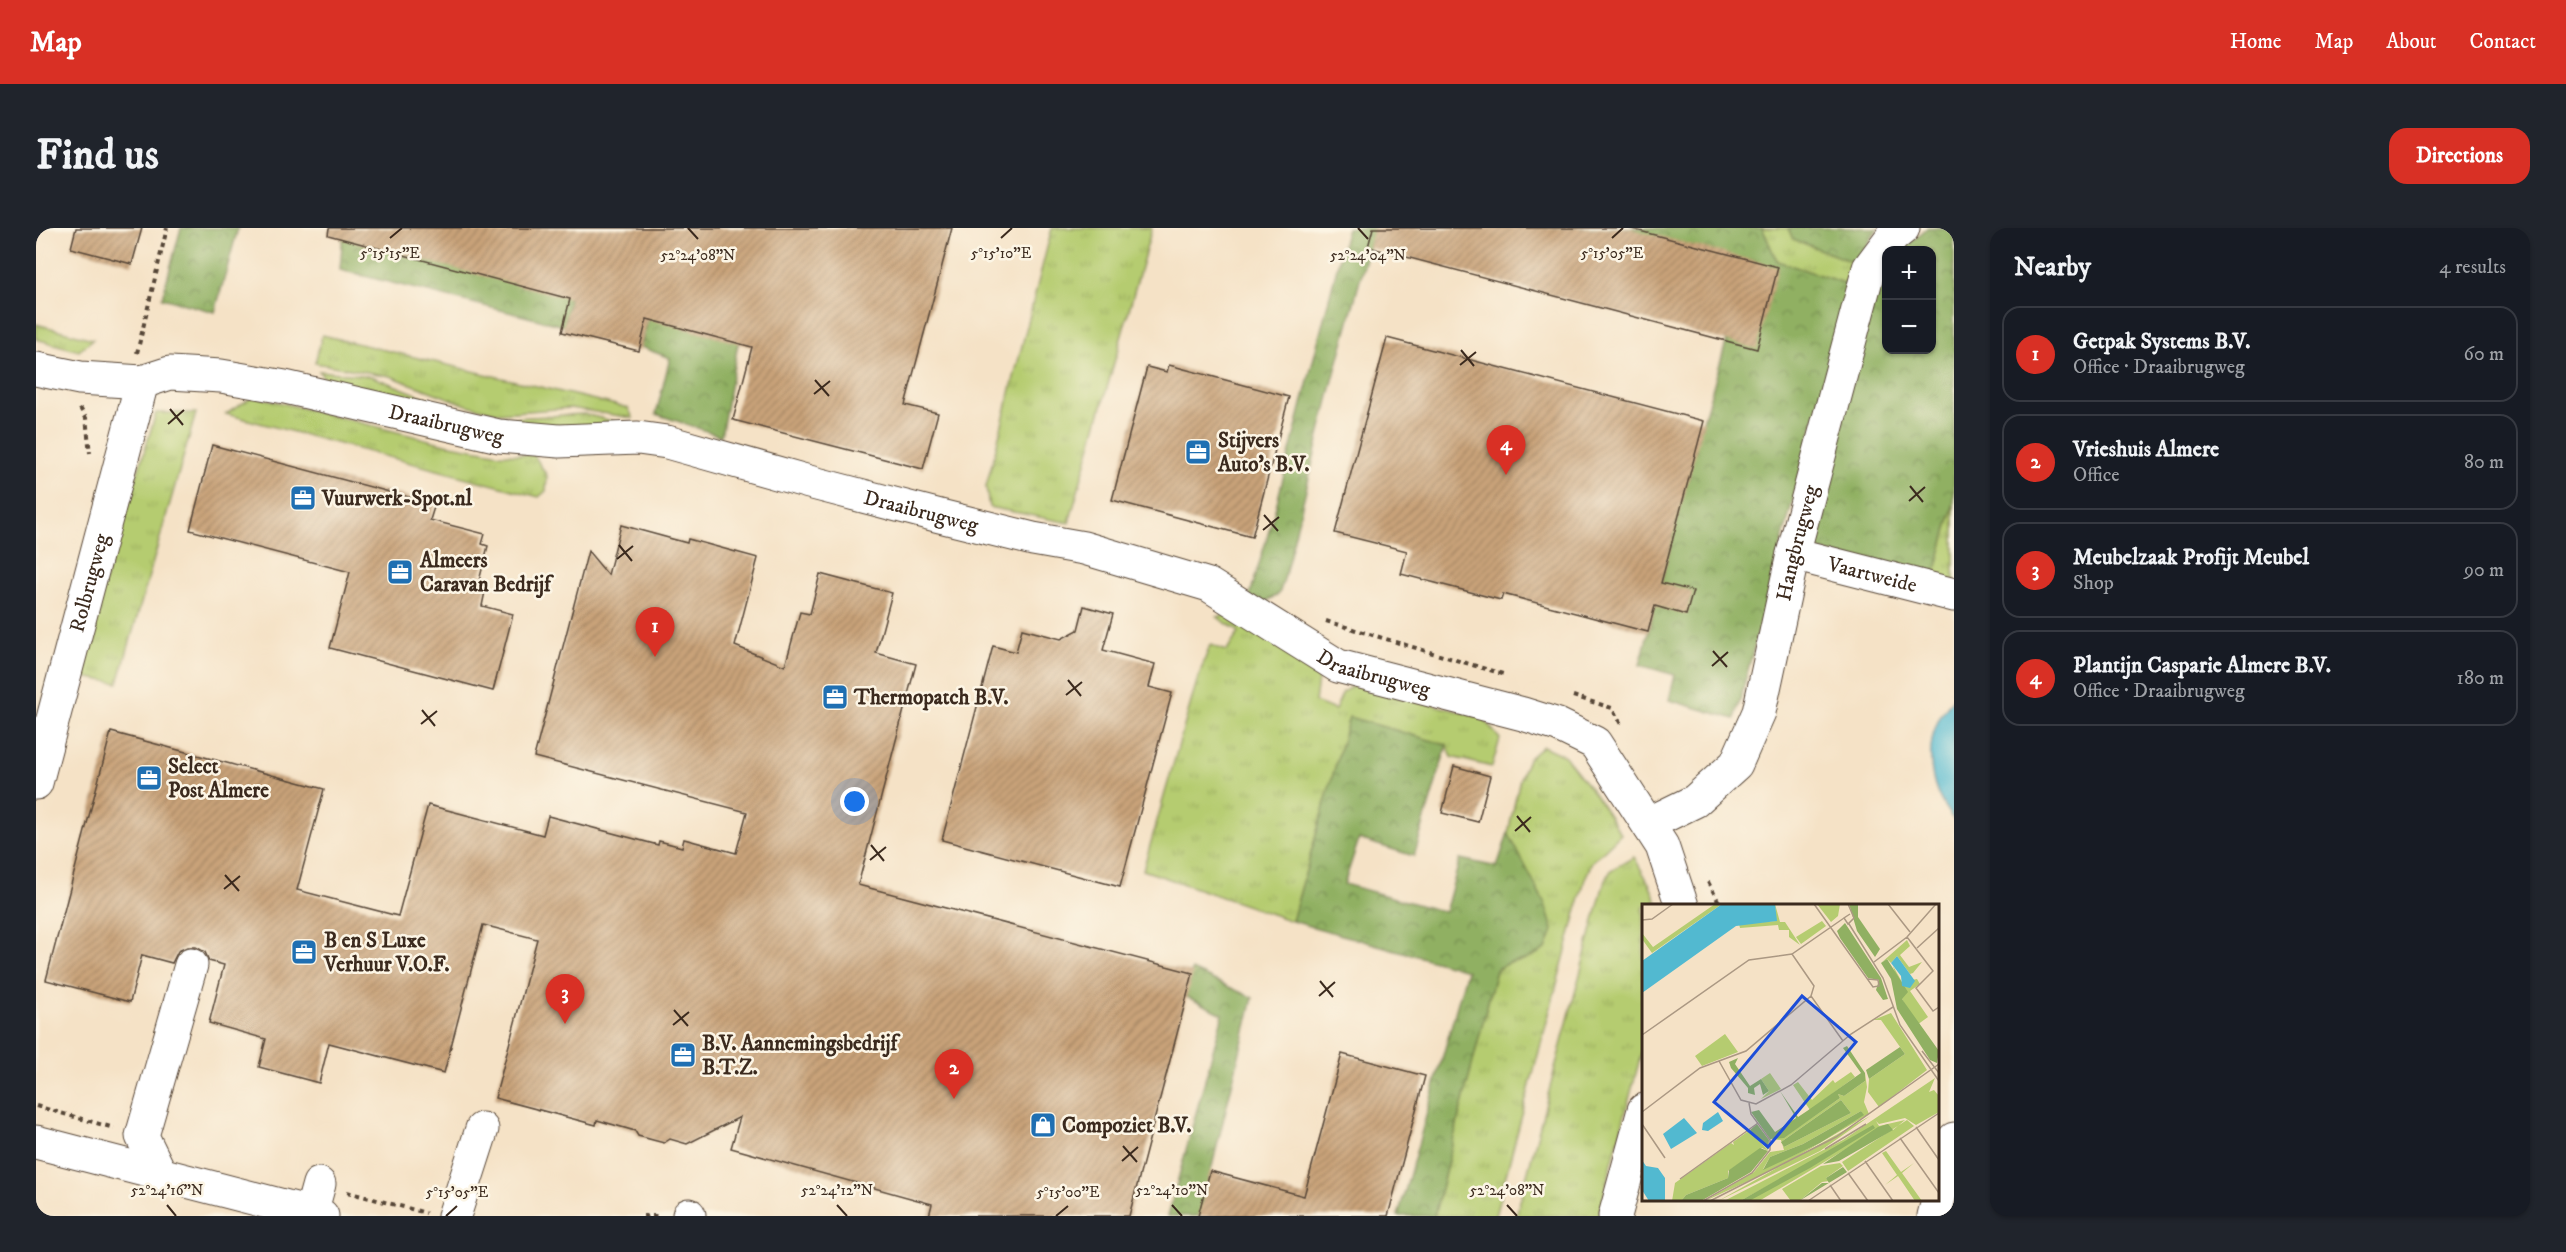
<!DOCTYPE html>
<html lang="en">
<head>
<meta charset="utf-8">
<style>
	:root { --surface:#171b24; --page:#20242c; --text:#f1f3f6; --muted:#9ea1a6; --line:#363941; --accent:#d93025 }
	body { margin:0; font-family:"IM FELL DW Pica",serif; background:var(--page); color:var(--text) }
	.controls { position:absolute; right:18px; top:18px; display:grid; overflow:hidden; border-radius:12px; box-shadow:0 2px 4px #0004 }
	.controls button { width:54px; height:54px; display:grid; place-items:center; padding:0; border:0; border-bottom:2px solid var(--line); background:var(--surface); color:var(--text); font:30px sans-serif }
	.you { position:absolute; left:819px; top:574px; width:21px; height:21px; margin:-15px; border:4px solid #fff; border-radius:50%; background:#1a73e8; box-shadow:0 0 0 9px #1a73e833 }
	.badge { display:grid; place-items:center; width:39px; height:39px; border-radius:50%; background:var(--accent); color:#fff; font-size:20px; font-weight:700 }
	.pin { position:absolute; translate:-50% -50px; filter:drop-shadow(0 2px 3px #0008) }
	.pin::after { content:''; position:absolute; top:32px; width:21px; height:18px; background:inherit; clip-path:polygon(0 0,100% 0,50% 100%) }
	.list { margin:0; padding:0; list-style:none }
	h2 { display:flex; justify-content:space-between; align-items:center; height:78px; margin:0; padding:0 24px; font-size:26px }
	h2 small { font-size:20px; font-weight:400; color:var(--muted) }
	.list li { display:grid; grid-template-columns:39px 1fr auto; gap:18px; align-items:center; box-sizing:border-box; height:96px; margin:0 12px 12px; padding:0 12px; border:2px solid var(--line); border-radius:18px }
	.list b { display:block; font-size:22px; white-space:nowrap }
	.list p { margin:0; font-size:20px; white-space:nowrap; color:var(--muted) }
	.list em { font-size:20px; font-style:normal; color:var(--muted) }
	.map { position:relative; flex:none; width:1918px; height:988px; overflow:hidden; border-radius:18px }
	header { display:flex; align-items:center; gap:36px; box-sizing:border-box; height:84px; padding:0 30px; background:var(--accent); color:#fff }
	header strong { font-size:28px }
	nav { display:flex; gap:33px; margin-inline-start:auto; font-size:21px }
	.intro { display:flex; align-items:center; justify-content:space-between; box-sizing:border-box; height:144px; padding:0 36px }
	h1 { margin:0; font-size:42px }
	.button { padding:15px 27px; border-radius:18px; background:var(--accent); color:#fff; font-size:21px; font-weight:700 }
	main { display:flex; gap:36px; padding:0 36px }
	aside { flex:1; background:var(--surface); border-radius:18px; box-shadow:0 2px 4px #0004 }
	.map>svg:first-child { display:block }
	.grass { fill:url(#grass-tufts); stroke:#787b47; stroke-width:1.5 }
	.forest { fill:url(#forest-crowns); stroke:#666d40; stroke-width:1.5 }
	.water { fill:#52b9d0; stroke:#467277; stroke-width:1.5 }
	.building { fill:url(#building-hatch) }
	.lines { fill:none; stroke-linecap:round; stroke-linejoin:round }
	.minor-casing { stroke:#574637; stroke-width:35 }
	.path { stroke:#574637; stroke-width:4; stroke-dasharray:4.5 4.5; stroke-linecap:butt }
	.minor { stroke:#fff; stroke-width:33 }
	.ticks { fill:none; stroke:#3b2a1e; stroke-width:2 }
	.labels { text-anchor:middle; stroke-width:5; stroke-linejoin:round; paint-order:stroke }
	.street-label { font-size:21px; fill:#3b2a1e; stroke:#fcf5e5 }
	.poi-label { font-size:21px; font-weight:bold; fill:#3b2a1e; stroke:#fcf5e5; text-anchor:start }
	.inset-road { fill:none; stroke:#ab9883; stroke-width:1.5 }
	.view { fill:#1d4ed8; fill-opacity:0.15; stroke:#1d4ed8; stroke-width:3 }
	.inset-edge { fill:none; stroke:#3b2a1e; stroke-width:3 }
	.ticks-label { font-size:15px; text-anchor:middle; fill:#3b2a1e; stroke:#fcf5e5; stroke-width:5; stroke-linejoin:round; paint-order:stroke }
</style>
</head>
<body>
<header>
<strong>Map</strong>
<nav><a>Home</a><a>Map</a><a>About</a><a>Contact</a></nav>
</header>
<div class="intro"><h1>Find us</h1><a class="button">Directions</a></div>
<main>
<div class="map">
<svg width="1918" height="988" viewBox="0 0 1918 988">
	<defs>
		<pattern id="grass-tufts" width="24" height="20" patternUnits="userSpaceOnUse" patternTransform="scale(1.5)"><rect width="24" height="20" fill="#b5cc70"/><path d="M3 7l-1-3M5 7V3M7 7l1-3M15 17l-1-3M17 17v-4M19 17l1-3" fill="none" stroke="#9daf61"/></pattern>
		<pattern id="forest-crowns" width="20" height="18" patternUnits="userSpaceOnUse" patternTransform="scale(1.5)"><rect width="20" height="18" fill="#90b062"/><path d="M2 6a3 3 0 1 1 6 0M12 15a3 3 0 1 1 6 0" fill="none" stroke="#778f50"/></pattern>
		<pattern id="building-hatch" width="6" height="6" patternUnits="userSpaceOnUse" patternTransform="scale(1.5)"><rect width="6" height="6" fill="#c9a379"/><path d="M-1 1l2-2M0 6l6-6M5 7l2-2" fill="none" stroke="#a48563"/></pattern>
	</defs>
	<rect width="100%" height="100%" fill="#fcf5e5"/>
	<filter id="ink" filterUnits="userSpaceOnUse"><feTurbulence type="fractalNoise" baseFrequency=".0167" numOctaves="2"/><feDisplacementMap in="SourceGraphic" scale="12" xChannelSelector="R" yChannelSelector="G"/><feConvolveMatrix kernelMatrix="1 2 1 2 8 2 1 2 1" color-interpolation-filters="sRGB"/></filter>
	<filter id="wash" filterUnits="userSpaceOnUse"><feTurbulence type="fractalNoise" baseFrequency=".008" numOctaves="4" result="noise"/><feDisplacementMap in="SourceGraphic" scale="24" xChannelSelector="R" yChannelSelector="G"/><feGaussianBlur stdDeviation="1.35" result="paint"/><feColorMatrix in="noise" values="0 0 0 0 0 0 0 0 0 0 0 0 0 0 0 0 0 1.4 0 .05"/><feComposite in="paint" operator="in"/></filter>
	<g filter="url(#wash)">
		<rect width="100%" height="100%" fill="#f5e2c6"/>
		<g class="grass">
			<polygon points="1016,0 1116,0 1033,295 953,279 950,259"/>
			<polygon points="1726,0 1752,0 1757,11 1819,35 1814,57 1741,33"/>
			<polygon points="0,96 57,111 43,123 0,111"/>
			<polygon points="286,107 592,180 597,190 534,180 464,185 431,177 354,148 279,135"/>
			<polygon points="283,143 335,148 416,180 460,191 548,186 588,196 482,203 295,161"/>
			<polygon points="218,168 409,216 464,226 498,227 511,248 510,263 503,269 190,186"/>
			<polygon points="120,185 160,185 82,455 40,448"/>
			<polygon points="1918,275 1918,357 1897,352"/>
			<polygon points="1192,386 1283,444 1279,474 1299,482 1307,464 1319,456 1447,490 1464,511 1456,539 1416,529 1411,517 1313,490 1256,693 1107,642 1161,453 1174,417 1191,423 1203,404 1181,389"/>
			<polygon points="1507,518 1529,528 1560,568 1585,606 1556,634 1549,651 1459,988 1398,988 1460,742 1473,734 1489,732 1509,676 1472,605 1484,551 1492,531"/>
			<polygon points="1598,629 1614,657 1622,677 1608,678 1607,819 1562,988 1480,988 1567,659 1575,642"/>
		</g>
		<g class="forest">
			<polygon points="145,0 202,0 179,84 126,70"/>
			<polygon points="1311,0 1338,0 1296,156 1248,351 1243,366 1222,378 1211,377 1238,286"/>
			<polygon points="1481,0 1726,0 1741,33 1814,57 1699,491 1633,472 1639,447 1604,437 1664,203 1706,61"/>
			<polygon points="1752,0 1842,0 1819,35 1757,11"/>
			<polygon points="1891,0 1918,0 1918,275 1897,352 1769,319 1830,84 1850,41 1850,122 1896,122 1896,22 1866,22"/>
			<polygon points="307,5 535,64 528,98 304,42"/>
			<polygon points="613,88 703,110 685,208 620,186 634,130 605,119"/>
			<polygon points="1313,489 1411,517 1378,628 1323,611 1308,656 1409,684 1424,631 1461,639 1472,605 1509,676 1517,702 1510,721 1489,732 1473,734 1460,742 1398,988 1362,988 1431,742 1256,693"/>
			<polygon points="1156,742 1217,770 1164,988 1132,988 1187,786 1149,768"/>
		</g>
		<path class="water" d="M 1918,470 L 1918,592 C 1889,557 1885,504 1918,470 Z"/>
		<g id="blocks">
			<g class="building">
				<polygon points="40,0 106,0 96,36 35,20"/>
				<polygon points="293,0 916,0 869,177 902,185 887,241 697,192 716,119 611,91 603,123 526,104 534,71 292,7"/>
				<polygon points="1337,0 1592,0 1742,39 1721,121 1332,19"/>
				<polygon points="1351,110 1668,193 1625,355 1657,363 1650,387 1619,378 1612,404 1467,366 1465,372 1365,346 1371,323 1299,305"/>
				<polygon points="1133,137 1253,169 1216,309 1076,272 1111,139 1131,144"/>
				<polygon points="176,217 399,276 394,292 449,306 446,316 452,318 442,357 450,359 446,378 477,386 457,463 294,420 314,344 154,302"/>
				<polygon points="585,297 651,315 652,311 722,330 699,418 749,438 764,384 774,386 784,346 856,365 840,425 880,436 822,657 1157,745 1093,988 893,988 896,976 695,920 704,889 651,916 634,911 628,915 602,908 599,903 561,892 560,897 459,870 501,711 447,697 408,845 293,815 283,855 223,839 230,811 173,795 188,737 173,733 169,724 160,719 151,719 142,723 136,735 106,727 94,774 10,752 75,504 288,561 261,662 362,688 392,577 507,607 512,588 622,617 623,613 646,619 648,611 700,625 711,584 498,529 552,323 572,347"/>
				<polygon points="1048,378 1077,386 1067,422 1119,436 1113,459 1136,465 1084,659 906,612 957,418 980,424 986,401 1025,411 1042,402"/>
				<polygon points="1418,538 1454,548 1442,594 1406,585"/>
				<polygon points="1306,826 1389,848 1352,988 1162,988 1174,943 1268,968"/>
			</g>
		</g>
	</g>
	<g filter="url(#ink)">
		<use href="#blocks" fill-opacity="0" stroke="#574637" stroke-width="1.5"/>
		<g class="lines">
			<defs>
				<g id="minor">
					<path id="s1" d="M 0,141 L 44,150 L 106,154 L 134,145 L 185,148 L 249,159 L 463,208 L 523,213 L 602,210 L 631,214 L 773,254 L 904,288 L 997,311 L 1048,320 L 1173,357 L 1302,438 L 1487,486 L 1522,497 L 1559,515 L 1626,618 L 1646,678"/>
					<path id="s2" d="M 1757,326 L 1918,367"/>
					<path id="s3" d="M 0,555 L 106,154"/>
					<path id="s4" d="M 1614,599 L 1620,592 L 1659,573 L 1700,536 L 1723,484 L 1757,326 L 1833,40 L 1857,8 L 1867,0"/>
					<polyline points="0,914 286,988"/>
					<polyline points="124,945 106,908 155,737"/>
					<polyline points="275,985 283,956"/>
					<polyline points="418,988 446,901"/>
					<polyline points="653,988 653,987"/>
					<polyline points="1579,988 1608,882"/>
					<polyline points="1898,988 1918,911"/>
				</g>
			</defs>
			<use href="#minor" class="minor-casing"/>
			<g class="path">
				<polyline points="101,125 131,0"/>
				<polyline points="44,180 50,190 54,225"/>
				<polyline points="1290,393 1470,447"/>
				<polyline points="1537,468 1576,480 1586,498"/>
				<polyline points="1672,654 1685,678"/>
				<polyline points="0,878 78,900"/>
				<polyline points="311,964 390,985"/>
				<polyline points="607,988 623,988"/>
			</g>
			<use href="#minor" class="minor"/>
		</g>
	</g>
	<path class="ticks" d="M 652,0 L 662,11M 1322,0 L 1332,11M 354,10 L 366,0M 965,10 L 976,0M 1576,10 L 1587,0M 1425,122 L 1438,138M 1424,137 L 1440,124M 779,152 L 793,168M 778,166 L 794,153M 134,181 L 147,197M 132,196 L 148,182M 1874,258 L 1887,274M 1873,273 L 1889,259M 1228,287 L 1242,303M 1227,302 L 1243,289M 583,317 L 596,333M 581,331 L 597,318M 1677,423 L 1691,439M 1676,438 L 1692,424M 1032,452 L 1045,468M 1030,467 L 1046,454M 386,482 L 399,498M 385,496 L 401,483M 1481,588 L 1494,604M 1479,603 L 1495,589M 835,617 L 848,633M 834,632 L 850,619M 189,647 L 203,663M 188,661 L 204,648M 1284,753 L 1297,769M 1283,768 L 1299,754M 638,782 L 652,798M 637,797 L 653,784M 1087,918 L 1101,934M 1086,933 L 1102,919M 131,977 L 140,988M 801,977 L 811,988M 1136,977 L 1146,988M 1471,977 L 1481,988M 410,988 L 421,978M 1020,988 L 1032,978"/>
	<defs>
		<symbol id="office-square" viewBox="-11 -11 22 22"><rect x="-9" y="-9" width="18" height="18" rx="4" fill="#1f6fb2" stroke="#fcf5e5"/><path d="M-6-3h4V-5.5h4V-3h4V5H-6ZM-1-4.5V-3h2v-1.5ZM-6 0V1H6V0Z" fill="#fff"/></symbol>
		<symbol id="shop-square" viewBox="-11 -11 22 22"><rect x="-9" y="-9" width="18" height="18" rx="4" fill="#1f6fb2" stroke="#fcf5e5"/><path d="M-5-2.5h2.3a2.7 3.5 0 0 1 5.4 0H5L5.5 6h-11ZM-1.5-2.5h3a1.5 2.3 0 0 0-3 0Z" fill="#fff"/></symbol>
	</defs>
	<g fill-rule="evenodd">
		<use href="#office-square" x="1147" y="209" width="30" height="30"/>
		<use href="#office-square" x="252" y="255" width="30" height="30"/>
		<use href="#office-square" x="349" y="329" width="30" height="30"/>
		<use href="#office-square" x="784" y="454" width="30" height="30"/>
		<use href="#office-square" x="98" y="535" width="30" height="30"/>
		<use href="#office-square" x="253" y="709" width="30" height="30"/>
		<use href="#office-square" x="632" y="812" width="30" height="30"/>
		<use href="#shop-square" x="992" y="882" width="30" height="30"/>
	</g>
	<g class="labels">
		<g class="street-label">
			<text dy="7" stroke="none"><textPath href="#s1" startOffset="418">Draaibrugweg</textPath></text>
			<text dy="7" stroke="none"><textPath href="#s1" startOffset="904">Draaibrugweg</textPath></text>
			<text dy="7" stroke="none"><textPath href="#s4" startOffset="338">Hangbrugweg</textPath></text>
			<text dy="7" stroke="none"><textPath href="#s2" startOffset="82">Vaartweide</textPath></text>
			<text dy="7" stroke="none"><textPath href="#s3" startOffset="207">Rolbrugweg</textPath></text>
			<text dy="7" stroke="none"><textPath href="#s1" startOffset="1390">Draaibrugweg</textPath></text>
		</g>
		<g class="poi-label">
			<text x="1182" y="219">Stijvers<tspan x="1182" dy="24">Auto's B.V.</tspan></text>
			<text x="286" y="277">Vuurwerk-Spot.nl</text>
			<text x="384" y="339">Almeers<tspan x="384" dy="24">Caravan Bedrijf</tspan></text>
			<text x="818" y="476">Thermopatch B.V.</text>
			<text x="132" y="545">Select<tspan x="132" dy="24">Post Almere</tspan></text>
			<text x="288" y="719">B en S Luxe<tspan x="288" dy="24">Verhuur V.O.F.</tspan></text>
			<text x="666" y="822">B.V. Aannemingsbedrijf<tspan x="666" dy="24">B.T.Z.</tspan></text>
			<text x="1026" y="904">Compoziet B.V.</text>
		</g>
	</g>
	<g transform="translate(1606 676)">
		<rect width="297" height="297" fill="#f5e2c6"/>
		<path d="M 73,0 L 80,0 L 10,49 L 0,35 L 0,29 L 11,43 ZM 133,0 L 138,18 L 143,18 L 158,41 L 147,33 L 147,26 L 137,26 L 136,21 L 98,24 L 97,20 L 134,17 ZM 175,0 L 198,0 L 196,12 L 189,18 ZM 180,17 L 184,22 L 159,40 L 154,33 ZM 265,36 L 268,42 L 258,51 L 267,63 L 280,58 L 271,69 L 268,70 L 255,52 L 249,59 L 245,55 L 239,59 ZM 251,62 L 260,78 L 275,75 L 278,80 L 268,87 L 286,113 L 275,121 L 260,95 ZM 249,109 L 285,166 L 237,203 L 226,188 L 227,175 L 263,150 L 239,116 L 231,116 ZM 83,130 L 96,148 L 60,162 L 53,152 ZM 209,168 L 213,173 L 168,206 L 151,181 L 156,178 L 170,196 L 191,176 L 193,179 ZM 128,169 L 139,185 L 119,195 L 127,187 L 119,175 ZM 223,169 L 225,183 L 222,198 L 227,210 L 139,262 L 63,297 L 112,268 L 128,248 L 142,246 L 139,236 L 128,235 L 144,232 L 198,194 L 196,190 L 202,192 L 223,177 ZM 199,196 L 209,209 L 142,243 L 139,238 ZM 219,207 L 221,211 L 178,239 L 121,265 L 128,253 L 161,240 ZM 293,174 L 287,188 L 292,186 L 297,192 L 297,208 L 274,221 L 263,214 L 237,220 L 234,217 L 237,222 L 263,216 L 251,226 L 236,226 L 117,297 L 105,297 L 233,223 L 98,297 L 82,297 L 201,236 ZM 228,212 L 178,247 L 76,297 ZM 265,216 L 272,222 L 206,267 L 200,258 ZM 108,226 L 126,247 L 120,244 L 86,267 L 86,274 L 44,291 L 39,297 L 30,297 L 33,279 L 89,239 L 92,241 L 91,238 ZM 244,247 L 259,268 L 272,259 L 260,269 L 280,297 L 273,297 L 256,272 L 243,281 L 255,271 L 240,249 ZM 198,259 L 201,262 L 184,274 L 187,277 L 180,278 L 157,297 L 149,297 L 140,285 L 179,262 Z" fill="#b5cc70" fill-rule="evenodd"/>
		<path d="M 207,0 L 216,0 L 216,13 L 238,45 L 233,53 L 215,27 ZM 203,19 L 239,74 L 246,95 L 241,96 L 234,86 L 237,76 L 226,74 L 198,34 L 195,27 ZM 245,55 L 266,88 L 260,95 L 297,147 L 295,159 L 288,156 L 255,105 L 249,75 L 239,59 ZM 205,142 L 223,169 L 223,177 L 202,192 L 196,190 L 198,194 L 142,234 L 128,235 L 109,208 L 117,206 L 133,228 L 154,214 L 138,187 L 156,213 L 165,207 L 219,169 L 201,144 ZM 258,143 L 263,150 L 227,175 L 224,166 ZM 96,154 L 93,160 L 108,182 L 119,175 L 127,187 L 121,191 L 118,180 L 112,184 L 113,191 L 106,189 L 106,184 L 89,164 L 87,158 ZM 199,196 L 209,209 L 142,243 L 139,238 ZM 219,207 L 222,211 L 178,239 L 121,266 L 128,253 L 161,240 ZM 115,220 L 127,236 L 126,246 L 108,226 ZM 246,220 L 251,226 L 197,257 L 181,260 L 236,223 ZM 231,221 L 233,224 L 168,264 L 109,296 L 98,297 ZM 118,244 L 126,247 L 109,268 L 59,297 L 39,297 L 44,291 L 86,274 L 87,266 ZM 201,263 L 205,268 L 157,297 L 180,279 L 187,279 L 184,274 Z" fill="#90b062"/>
		<path d="M 80,0 L 133,0 L 135,17 L 94,22 L 0,89 L 0,57 ZM 255,52 L 273,77 L 268,84 L 260,82 L 259,72 L 249,59 ZM 76,208 L 81,217 L 66,227 L 60,226 L 61,219 ZM 42,214 L 55,229 L 29,245 L 21,230 ZM 0,256 L 4,262 L 16,264 L 23,274 L 23,297 L 7,297 L 0,286 Z" fill="#52b9d0"/>
		<path class="inset-road" d="M 172,0 L 231,83 L 237,82 L 236,76 L 226,75M 206,0 L 212,14 L 206,20 L 202,14 L 208,10M 246,0 L 268,28M 0,16 L 10,15 L 31,0M 207,20 L 241,74 L 258,121 L 297,177M 265,33 L 291,67 L 274,84 L 291,107 L 297,103M 275,44 L 297,24M 232,58 L 265,33 L 294,0M 169,92 L 201,137M 0,131 L 107,56 L 150,50 L 202,14M 280,147 L 297,169M 77,157 L 99,196 L 114,200 L 149,181 L 209,130 L 251,103M 0,208 L 58,164 L 104,147 L 169,92 L 172,82 L 150,50M 0,220 L 23,254M 274,223 L 297,256M 258,234 L 297,289M 183,245 L 224,220M 223,257 L 251,297M 206,269 L 226,297M 38,275 L 116,219M 188,281 L 199,297M 61,297 L 110,269 L 128,246 L 128,236 L 109,210 L 107,199M 68,297 L 194,233 L 297,160M 166,297 L 297,209"/>
		<path class="view" d="M 160,92 L 214,138 L 126,243 L 72,198 Z"/>
		<rect width="297" height="297" class="inset-edge"/>
	</g>
	<g class="ticks-label">
		<text x="354" y="30">5°15'15"E</text>
		<text x="965" y="30">5°15'10"E</text>
		<text x="1576" y="30">5°15'05"E</text>
		<text x="1332" y="32">52°24'04"N</text>
		<text x="662" y="32">52°24'08"N</text>
		<text x="131" y="967">52°24'16"N</text>
		<text x="801" y="967">52°24'12"N</text>
		<text x="1136" y="967">52°24'10"N</text>
		<text x="1471" y="967">52°24'08"N</text>
		<text x="421" y="969">5°15'05"E</text>
		<text x="1032" y="969">5°15'00"E</text>
	</g>
</svg>
<div class="controls">
<button>+</button>
<button>−</button>
</div>
<div class="you"></div>
<div class="pin badge" style="left:619px;top:429px">1</div>
<div class="pin badge" style="left:918px;top:871px">2</div>
<div class="pin badge" style="left:529px;top:796px">3</div>
<div class="pin badge" style="left:1470px;top:247px">4</div>
</div>
<aside>
<h2>Nearby<small>4 results</small></h2>
<ul class="list">
<li><span class="badge">1</span><div><b>Getpak Systems B.V.</b><p>Office · Draaibrugweg</p></div><em>60 m</em></li>
<li><span class="badge">2</span><div><b>Vrieshuis Almere</b><p>Office</p></div><em>80 m</em></li>
<li><span class="badge">3</span><div><b>Meubelzaak Profijt Meubel</b><p>Shop</p></div><em>90 m</em></li>
<li><span class="badge">4</span><div><b>Plantijn Casparie Almere B.V.</b><p>Office · Draaibrugweg</p></div><em>180 m</em></li>
</ul>
</aside>
</main>
</body>
</html>
